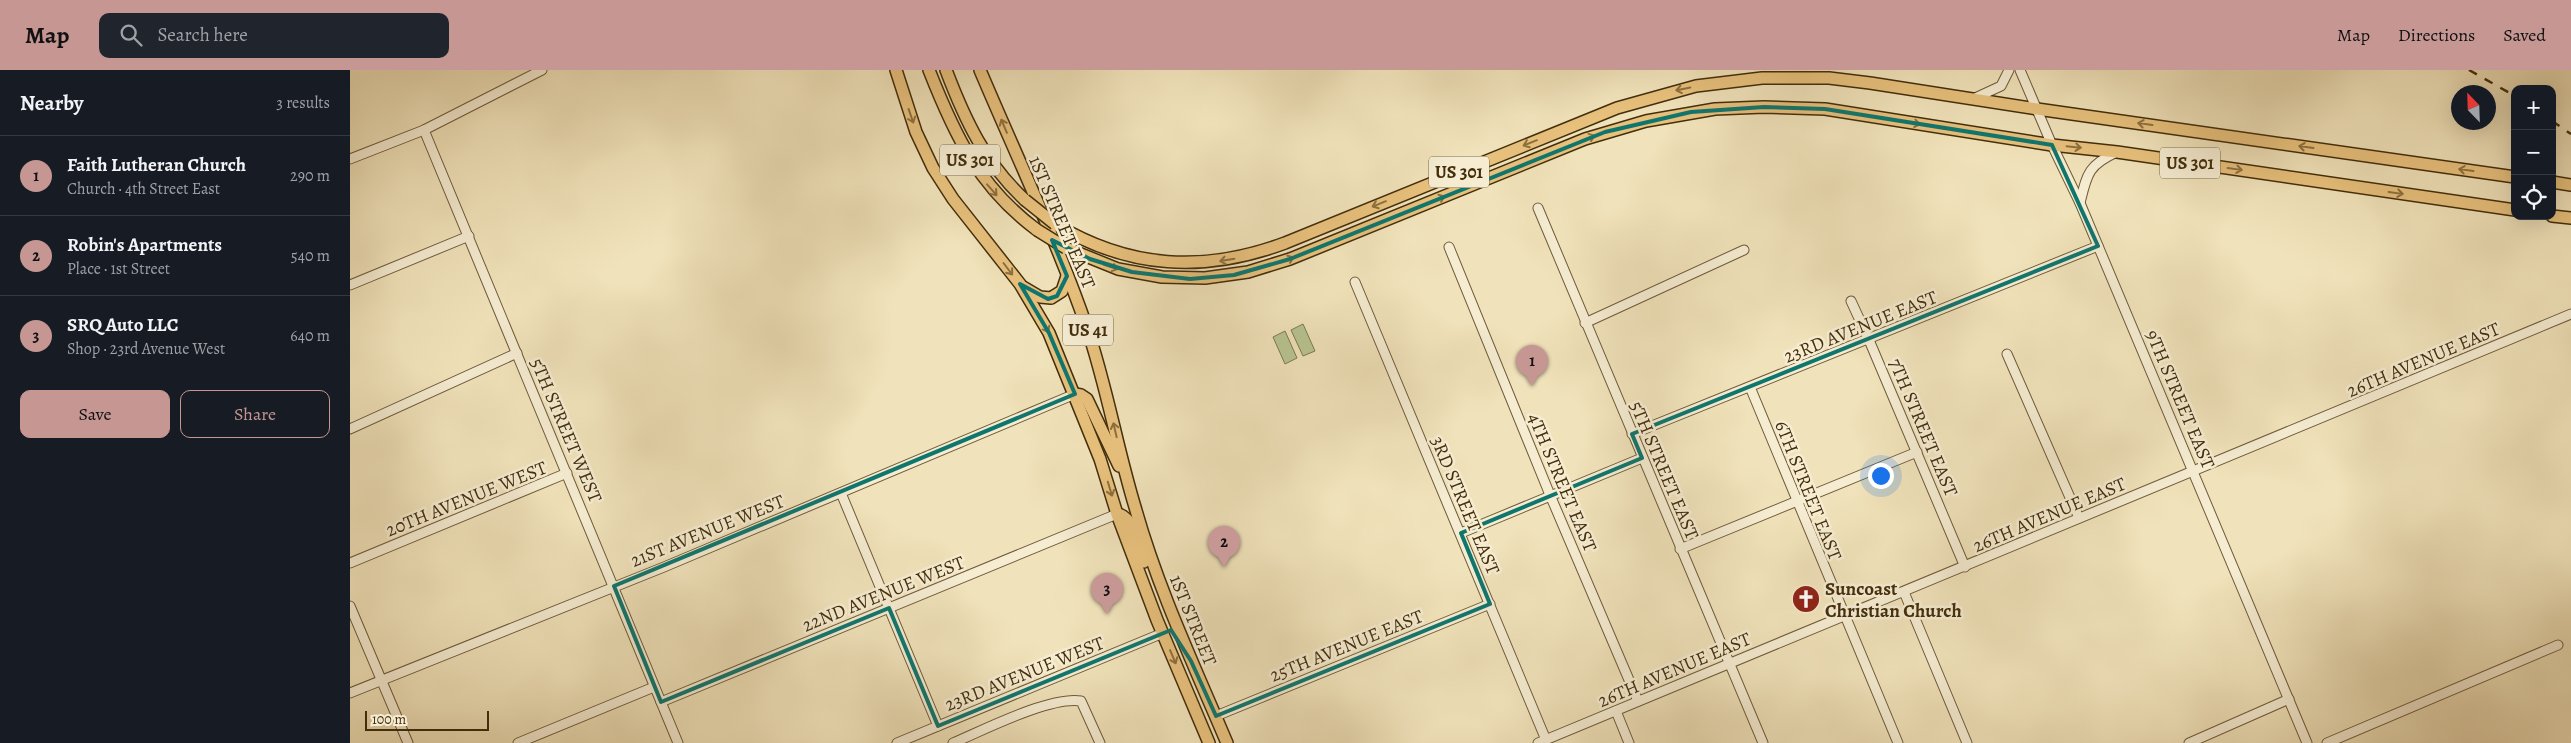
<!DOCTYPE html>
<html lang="en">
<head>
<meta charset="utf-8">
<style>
	:root { --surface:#171b24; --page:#20242c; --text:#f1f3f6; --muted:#9ea1a6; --line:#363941; --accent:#c59692 }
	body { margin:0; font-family:Alegreya,serif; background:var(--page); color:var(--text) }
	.controls { position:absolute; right:15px; top:15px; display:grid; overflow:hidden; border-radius:10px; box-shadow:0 5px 20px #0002 }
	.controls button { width:45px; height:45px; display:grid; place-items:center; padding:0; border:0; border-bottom:1px solid var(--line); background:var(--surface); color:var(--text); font:25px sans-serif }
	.compass { position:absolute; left:2101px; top:15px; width:45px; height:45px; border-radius:50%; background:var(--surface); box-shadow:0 5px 20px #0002; rotate:337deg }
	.scale { position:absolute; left:15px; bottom:12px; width:124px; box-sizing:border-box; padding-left:5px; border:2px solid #432e0c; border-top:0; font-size:14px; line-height:18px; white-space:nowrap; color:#432e0c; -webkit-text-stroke:4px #f5ecd2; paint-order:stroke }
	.you { position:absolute; left:1530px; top:405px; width:18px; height:18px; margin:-12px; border:4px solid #fff; border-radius:50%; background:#1a73e8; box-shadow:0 0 0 8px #1a73e833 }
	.badge { display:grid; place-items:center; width:32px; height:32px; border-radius:50%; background:var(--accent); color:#111; font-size:16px; font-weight:700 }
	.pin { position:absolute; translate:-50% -41px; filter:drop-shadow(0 1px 2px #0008) }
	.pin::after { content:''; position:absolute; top:26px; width:18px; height:15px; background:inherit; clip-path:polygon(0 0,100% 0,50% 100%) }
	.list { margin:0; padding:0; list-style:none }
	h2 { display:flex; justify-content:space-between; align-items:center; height:65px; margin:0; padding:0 20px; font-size:21px }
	h2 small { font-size:16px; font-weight:400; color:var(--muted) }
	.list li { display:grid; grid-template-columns:32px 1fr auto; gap:15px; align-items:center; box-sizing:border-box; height:80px; padding:0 20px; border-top:1px solid var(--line) }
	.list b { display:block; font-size:19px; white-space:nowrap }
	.list p { margin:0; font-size:16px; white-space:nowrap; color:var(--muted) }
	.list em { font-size:16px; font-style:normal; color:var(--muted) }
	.actions { display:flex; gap:10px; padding:15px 20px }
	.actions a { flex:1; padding:11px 0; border:1px solid var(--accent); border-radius:10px; text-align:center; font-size:18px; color:var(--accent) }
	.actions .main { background:var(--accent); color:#111 }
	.icon { flex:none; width:28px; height:28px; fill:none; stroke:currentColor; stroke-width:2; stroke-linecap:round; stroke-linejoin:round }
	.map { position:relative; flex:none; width:2221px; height:673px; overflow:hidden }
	header { display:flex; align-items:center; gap:30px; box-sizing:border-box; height:70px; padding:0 25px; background:var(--accent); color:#111 }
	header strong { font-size:24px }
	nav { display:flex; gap:28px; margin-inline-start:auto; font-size:18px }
	.search { width:350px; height:45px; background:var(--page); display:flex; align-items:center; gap:12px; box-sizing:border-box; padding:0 18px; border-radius:10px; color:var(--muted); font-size:19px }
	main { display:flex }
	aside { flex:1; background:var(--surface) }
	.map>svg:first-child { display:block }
	.green { fill:#b7c492; stroke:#7d794f }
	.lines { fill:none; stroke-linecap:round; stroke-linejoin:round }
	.minor-casing { stroke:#6e5b38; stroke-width:11 }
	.major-casing { stroke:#432e0c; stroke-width:14 }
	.minor { stroke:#f5ecd2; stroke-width:9 }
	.major { stroke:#e8c17d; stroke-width:11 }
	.rail { stroke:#432e0c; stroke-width:2.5; stroke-dasharray:9 9; stroke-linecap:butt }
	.major-bridge-casing { stroke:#432e0c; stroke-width:14; stroke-linecap:butt }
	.major-bridge { stroke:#e8c17d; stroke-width:11 }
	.oneway { stroke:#8d703f }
	.marked { fill:none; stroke:#0f766e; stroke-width:4; stroke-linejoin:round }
	.labels { text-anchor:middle; stroke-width:5; stroke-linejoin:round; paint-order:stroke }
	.shield { fill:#f5ecd2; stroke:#786747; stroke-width:1 }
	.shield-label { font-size:18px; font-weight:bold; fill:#432e0c }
	.street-label { font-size:19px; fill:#432e0c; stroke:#f5ecd2 }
	.poi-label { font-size:19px; font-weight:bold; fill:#432e0c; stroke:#f5ecd2; text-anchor:start }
</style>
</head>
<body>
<header>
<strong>Map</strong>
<div class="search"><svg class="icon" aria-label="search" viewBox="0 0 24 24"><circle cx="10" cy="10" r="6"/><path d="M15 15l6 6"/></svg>Search here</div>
<nav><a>Map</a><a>Directions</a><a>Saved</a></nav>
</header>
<main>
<aside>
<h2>Nearby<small>3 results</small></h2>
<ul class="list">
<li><span class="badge">1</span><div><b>Faith Lutheran Church</b><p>Church · 4th Street East</p></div><em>290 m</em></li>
<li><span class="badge">2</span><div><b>Robin's Apartments</b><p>Place · 1st Street</p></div><em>540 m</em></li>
<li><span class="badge">3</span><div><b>SRQ Auto LLC</b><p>Shop · 23rd Avenue West</p></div><em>640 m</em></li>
</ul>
<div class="actions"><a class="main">Save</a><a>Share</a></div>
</aside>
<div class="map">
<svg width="2221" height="673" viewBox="0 0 2221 673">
	<rect width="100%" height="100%" fill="#f0e2ba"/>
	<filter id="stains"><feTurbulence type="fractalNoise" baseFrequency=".004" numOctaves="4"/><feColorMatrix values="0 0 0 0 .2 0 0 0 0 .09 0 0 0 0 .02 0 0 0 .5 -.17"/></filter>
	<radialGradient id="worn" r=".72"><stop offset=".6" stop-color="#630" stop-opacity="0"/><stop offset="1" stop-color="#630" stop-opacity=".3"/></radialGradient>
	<g class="green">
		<polygon points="953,254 965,281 953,286 941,260"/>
		<polygon points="935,261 947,288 935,294 923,267"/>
	</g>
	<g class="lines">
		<defs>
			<g id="minor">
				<polyline points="1670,0 1702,75 1730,133 1957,673"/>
				<polyline points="1625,28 1651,16 1659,0"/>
				<polyline points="74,60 328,673"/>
				<polyline points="0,89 74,60 192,0"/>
				<path d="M 1730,133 C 1737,104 1738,95 1767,82"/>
				<polyline points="1188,138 1413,673"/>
				<polyline points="1099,177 1200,425 1288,631"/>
				<polyline points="1005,212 1196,670"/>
				<polyline points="0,215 119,166"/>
				<polyline points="1501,231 1519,270 1615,497"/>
				<polyline points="1235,253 1394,180"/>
				<polyline points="1657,284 1729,448"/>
				<polyline points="1400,317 1548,673"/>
				<polyline points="0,359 167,283"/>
				<polyline points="1282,364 1748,176"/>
				<polyline points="491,423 588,656"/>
				<polyline points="1111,463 1292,388"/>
				<polyline points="1330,479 1567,382"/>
				<polyline points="0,493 217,403"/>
				<polyline points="1554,522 1617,673"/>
				<polyline points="0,536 58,673"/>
				<polyline points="0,623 314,497 725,324"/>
				<polyline points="311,632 767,444"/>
				<polyline points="1266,641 1279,673"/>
				<polyline points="866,646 1140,534"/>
				<polyline points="168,673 304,617"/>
				<polyline points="547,673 813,563"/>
				<path d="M 603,673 C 634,660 700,626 731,631 L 750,673"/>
				<polyline points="1188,673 2221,244"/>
				<polyline points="1839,673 1939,629"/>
				<polyline points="1977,673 2208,575"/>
			</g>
			<g id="major">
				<polyline points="546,0 566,62 583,98 603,129 670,214 699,263 750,389 767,444 807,550 859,673"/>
				<path d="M 579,0 C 605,66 629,117 687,160"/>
				<path d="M 596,0 C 615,50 635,93 675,130"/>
				<path d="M 630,0 C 666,85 707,171 737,258 C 757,317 767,378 785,437 C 808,519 844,595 877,673"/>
				<polyline points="2202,112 2221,115"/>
				<polyline points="2202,146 2221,148"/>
				<path d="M 705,154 C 779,199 854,203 935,173 L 1267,38 L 1346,16 L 1412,8 L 1479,8 L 1520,13 L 1687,39 L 2165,107"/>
				<polyline points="716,178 768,199 812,207 855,208 898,202 940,189 1235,69 1296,51 1365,39 1414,37 1475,39 1702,75 1767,82 2165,140"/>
				<polyline points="673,217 690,227 701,228 712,221 717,206"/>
				<polyline points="725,324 731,325 737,329 769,396"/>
				<path d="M 767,444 C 784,446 789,478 794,492"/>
			</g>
		</defs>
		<use href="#minor" class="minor-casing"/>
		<use href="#major" class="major-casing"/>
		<use href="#minor" class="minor"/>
		<use href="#major" class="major"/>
		<g class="rail">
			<polyline points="2119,0 2165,26"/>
			<polyline points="2202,51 2221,64"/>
		</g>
		<defs>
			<g id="major-bridge">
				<polyline points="675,130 705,154"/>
				<polyline points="687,160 716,178"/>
			</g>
		</defs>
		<use href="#major-bridge" class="major-bridge-casing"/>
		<use href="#major-bridge" class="major-bridge"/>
	</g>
	<defs><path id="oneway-shaft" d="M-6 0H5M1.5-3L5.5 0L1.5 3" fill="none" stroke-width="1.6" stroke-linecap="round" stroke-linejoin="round" transform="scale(1.25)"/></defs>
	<g class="oneway">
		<use href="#oneway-shaft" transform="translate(1333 19) rotate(168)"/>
		<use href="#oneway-shaft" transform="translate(561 46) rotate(71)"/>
		<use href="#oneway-shaft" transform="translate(1563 53) rotate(9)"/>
		<use href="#oneway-shaft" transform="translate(1795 54) rotate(-172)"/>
		<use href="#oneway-shaft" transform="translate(654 56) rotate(-113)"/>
		<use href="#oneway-shaft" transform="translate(1238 68) rotate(-20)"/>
		<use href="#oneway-shaft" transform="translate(1180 73) rotate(158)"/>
		<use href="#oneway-shaft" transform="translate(1724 77) rotate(6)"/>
		<use href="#oneway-shaft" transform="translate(1956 77) rotate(-172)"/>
		<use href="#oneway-shaft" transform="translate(1885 99) rotate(8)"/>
		<use href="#oneway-shaft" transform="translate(2116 100) rotate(-172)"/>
		<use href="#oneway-shaft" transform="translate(642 120) rotate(49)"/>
		<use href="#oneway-shaft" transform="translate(2046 123) rotate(8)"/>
		<use href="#oneway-shaft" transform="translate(1088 129) rotate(-22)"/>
		<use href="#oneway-shaft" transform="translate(1029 134) rotate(158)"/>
		<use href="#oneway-shaft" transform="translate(877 190) rotate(170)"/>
		<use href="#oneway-shaft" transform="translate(937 190) rotate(-21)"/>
		<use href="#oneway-shaft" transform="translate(761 197) rotate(18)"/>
		<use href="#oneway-shaft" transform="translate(658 199) rotate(53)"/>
		<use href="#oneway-shaft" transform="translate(695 256) rotate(61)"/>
		<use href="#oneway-shaft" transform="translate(765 360) rotate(-103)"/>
		<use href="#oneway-shaft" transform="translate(760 419) rotate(73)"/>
		<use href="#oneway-shaft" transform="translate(823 587) rotate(67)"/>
	</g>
	<path class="marked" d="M 1414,37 L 1475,39 L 1702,75 L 1748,176 L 1282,364 L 1292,388 L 1111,463 L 1140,534 L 866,646 L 841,591 L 821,560 L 588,656 L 539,538 L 311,632 L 264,516 L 725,324 L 699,263 L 670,214 L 698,229 L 707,226 L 717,206 L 702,170 L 740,189 L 782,202 L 840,209 L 884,205 L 940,189 L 1255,62 L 1341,42 Z"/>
	<defs>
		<symbol id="church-disc" viewBox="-11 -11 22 22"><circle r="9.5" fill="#8f2418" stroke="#f5ecd2"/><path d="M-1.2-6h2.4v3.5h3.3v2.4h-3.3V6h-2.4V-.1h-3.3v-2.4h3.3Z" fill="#fff"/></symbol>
	</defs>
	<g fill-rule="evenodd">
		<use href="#church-disc" x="1440" y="513" width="32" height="32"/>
	</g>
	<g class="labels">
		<g class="shield">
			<rect x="590" y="74.5" width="60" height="31" rx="4"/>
			<rect x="1810" y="77.5" width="60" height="31" rx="4"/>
			<rect x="1079" y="86.5" width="60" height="31" rx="4"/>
			<rect x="713" y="244.5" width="50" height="31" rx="4"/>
		</g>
		<g class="shield-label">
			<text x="620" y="96">US 301</text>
			<text x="1840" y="99">US 301</text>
			<text x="1109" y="108">US 301</text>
			<text x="738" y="266">US 41</text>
		</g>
		<g class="street-label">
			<text transform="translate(713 152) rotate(67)" y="7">1ST STREET EAST</text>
			<text transform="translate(1510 256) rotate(-22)" y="7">23RD AVENUE EAST</text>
			<text transform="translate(2073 289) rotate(-23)" y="7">26TH AVENUE EAST</text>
			<text transform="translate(1831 329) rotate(67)" y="7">9TH STREET EAST</text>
			<text transform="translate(1574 357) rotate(67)" y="7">7TH STREET EAST</text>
			<text transform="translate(217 360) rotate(67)" y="7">5TH STREET WEST</text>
			<text transform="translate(1315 400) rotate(67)" y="7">5TH STREET EAST</text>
			<text transform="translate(1213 412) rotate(67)" y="7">4TH STREET EAST</text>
			<text transform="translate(1459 420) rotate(68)" y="7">6TH STREET EAST</text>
			<text transform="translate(116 428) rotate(-22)" y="7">20TH AVENUE WEST</text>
			<text transform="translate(1116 435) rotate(67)" y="7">3RD STREET EAST</text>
			<text transform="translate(1699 444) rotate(-23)" y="7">26TH AVENUE EAST</text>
			<text transform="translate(357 460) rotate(-22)" y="7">21ST AVENUE WEST</text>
			<text transform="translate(533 523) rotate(-22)" y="7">22ND AVENUE WEST</text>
			<text transform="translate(844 550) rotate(68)" y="7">1ST STREET</text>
			<text transform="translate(996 575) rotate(-22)" y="7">25TH AVENUE EAST</text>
			<text transform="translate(1324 599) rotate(-23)" y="7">26TH AVENUE EAST</text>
			<text transform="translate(674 603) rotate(-22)" y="7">23RD AVENUE WEST</text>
		</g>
		<g class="poi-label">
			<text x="1475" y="525">Suncoast<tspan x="1475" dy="22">Christian Church</tspan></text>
		</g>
	</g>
	<rect width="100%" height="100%" filter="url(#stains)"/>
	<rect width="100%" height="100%" fill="url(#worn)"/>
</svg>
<div class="controls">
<button>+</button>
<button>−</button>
<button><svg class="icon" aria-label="locate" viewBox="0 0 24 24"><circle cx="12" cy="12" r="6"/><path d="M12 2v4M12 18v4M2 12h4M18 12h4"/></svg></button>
</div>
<svg class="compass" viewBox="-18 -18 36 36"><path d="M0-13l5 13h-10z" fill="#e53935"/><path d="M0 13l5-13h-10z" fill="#9ea1a6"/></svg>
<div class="scale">100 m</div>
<div class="you"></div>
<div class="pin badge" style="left:1182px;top:316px">1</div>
<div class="pin badge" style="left:874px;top:497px">2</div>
<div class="pin badge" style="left:757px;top:544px">3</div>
</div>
</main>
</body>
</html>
